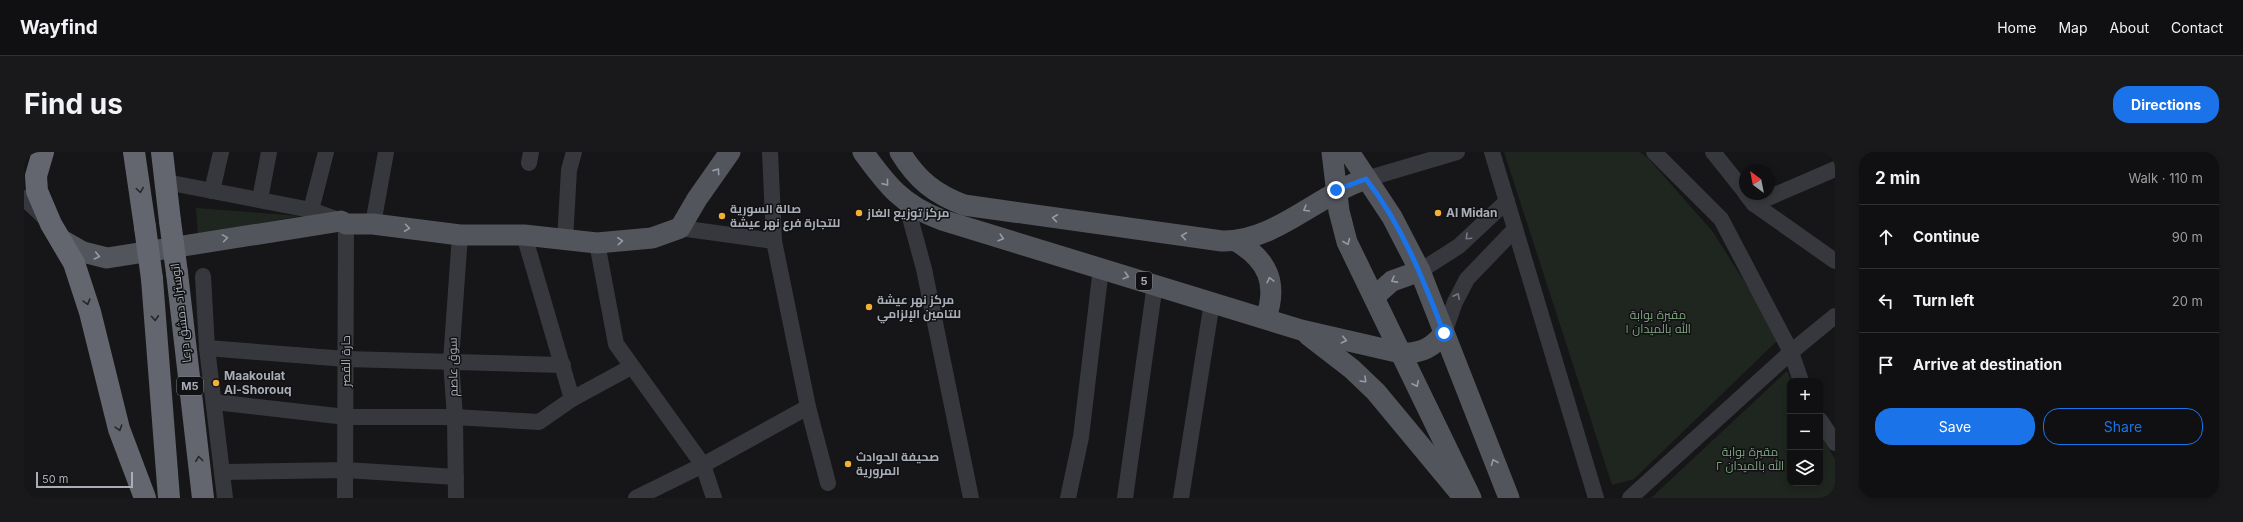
<!DOCTYPE html>
<html lang="en">
<head>
<meta charset="utf-8">
<style>
	:root { --surface:#101012; --page:#19191b; --text:#f1f3f6; --muted:#9c9d9f; --line:#303032; --accent:#1a73e8 }
	body { margin:0; font-family:Inter,Cairo,sans-serif; background:var(--page); color:var(--text) }
	.controls { position:absolute; right:12px; bottom:12px; display:grid; overflow:hidden; border-radius:8px; box-shadow:0 2px 6px #0003 }
	.controls button { width:36px; height:36px; display:grid; place-items:center; padding:0; border:0; border-bottom:1px solid var(--line); background:var(--surface); color:var(--text); font:20px sans-serif }
	.compass { position:absolute; left:1715px; top:12px; width:36px; height:36px; border-radius:50%; background:var(--surface); box-shadow:0 2px 6px #0003; rotate:328deg }
	.scale { position:absolute; left:12px; bottom:10px; width:97px; box-sizing:border-box; padding-left:4px; border:2px solid #a8adb8; border-top:0; font-size:11px; line-height:14px; white-space:nowrap; color:#a8adb8; -webkit-text-stroke:3px #111113; paint-order:stroke }
	.stop { position:absolute; width:12px; height:12px; margin:-9px; border:3px solid #1a73e8; border-radius:50%; background:#fff }
	.stop.end { background:#1a73e8; border-color:#fff; box-shadow:0 1px 4px #0008 }
	.list { margin:0; padding:0; list-style:none }
	h2 { display:flex; justify-content:space-between; align-items:center; height:52px; margin:0; padding:0 16px; font-size:17px }
	h2 small { font-size:13px; font-weight:400; color:var(--muted) }
	.list li { display:grid; grid-template-columns:26px 1fr auto; gap:12px; align-items:center; box-sizing:border-box; height:64px; padding:0 16px; border-top:1px solid var(--line) }
	.list b { display:block; font-size:15px; white-space:nowrap }
	.list em { font-size:13px; font-style:normal; color:var(--muted) }
	.actions { display:flex; gap:8px; padding:12px 16px }
	.actions a { flex:1; padding:9px 0; border:1px solid var(--accent); border-radius:16px; text-align:center; font-size:14px; color:var(--accent) }
	.actions .main { background:var(--accent); color:#fff }
	.icon { flex:none; width:22px; height:22px; fill:none; stroke:currentColor; stroke-width:2; stroke-linecap:round; stroke-linejoin:round }
	.map { position:relative; flex:none; width:1811px; height:346px; overflow:hidden; border-radius:16px }
	header { display:flex; align-items:center; gap:24px; box-sizing:border-box; height:56px; padding:0 20px; background:var(--surface); border-bottom:1px solid var(--line) }
	header strong { font-size:19px }
	nav { display:flex; gap:22px; margin-inline-start:auto; font-size:14px }
	.intro { display:flex; align-items:center; justify-content:space-between; box-sizing:border-box; height:96px; padding:0 24px }
	h1 { margin:0; font-size:28px }
	.button { padding:10px 18px; border-radius:16px; background:var(--accent); color:#fff; font-size:14px; font-weight:700 }
	main { display:flex; gap:24px; padding:0 24px }
	aside { flex:1; background:var(--surface); border-radius:16px; box-shadow:0 2px 6px #0003 }
	.map>svg:first-child { display:block }
	.green { fill:#1e261f }
	.lines { fill:none; stroke-linecap:round; stroke-linejoin:round }
	.minor { stroke:#37383d; stroke-width:16 }
	.major { stroke:#53555c; stroke-width:21 }
	.highway { stroke:#63666e; stroke-width:22 }
	.highway-bridge { stroke:#63666e; stroke-width:22 }
	.oneway { stroke:#979ba6 }
	.oneway2 { stroke:#26262a }
	.oneway3 { stroke:#757881 }
	.route { stroke:#1a73e8; stroke-width:5 }
	.poi-dot { fill:#f2b134; stroke:#111113; stroke-width:1.5 }
	.labels { text-anchor:middle; stroke-width:3; stroke-linejoin:round; paint-order:stroke }
	.shield { fill:#111113; stroke:#7b7e86; stroke-width:1 }
	.shield-label { font-size:11px; font-weight:bold; fill:#a8adb8 }
	.poi-label { font-size:12px; font-weight:bold; fill:#a8adb8; stroke:#111113; text-anchor:start }
	.street-label { font-size:12px; fill:#a8adb8; stroke:#111113 }
	.park-label { font-size:12px; fill:#7fa381; stroke:#111113 }
</style>
</head>
<body>
<header>
<strong>Wayfind</strong>
<nav><a>Home</a><a>Map</a><a>About</a><a>Contact</a></nav>
</header>
<div class="intro"><h1>Find us</h1><a class="button">Directions</a></div>
<main>
<div class="map">
<svg width="1811" height="346" viewBox="0 0 1811 346">
	<rect width="100%" height="100%" fill="#161618"/>
	<g class="green">
		<polygon points="1480,0 1616,0 1624,6 1689,80 1756,186 1610,327 1588,333"/>
		<polygon points="172,56 276,64 174,83"/>
		<polygon points="1763,219 1768,229 1766,229 1766,331 1796,331 1796,282 1811,307 1811,346 1627,346"/>
	</g>
	<g class="lines">
		<g class="minor">
			<polyline points="1468,0 1572,346"/>
			<polyline points="1630,0 1697,67 1767,200 1777,229"/>
			<polyline points="1689,0 1721,40"/>
			<polyline points="505,11 507,0"/>
			<polyline points="1342,27 1433,0"/>
			<polyline points="142,30 287,58 317,69"/>
			<polyline points="188,39 197,0"/>
			<polyline points="1722,42 1730,52 1811,17"/>
			<polyline points="0,46 22,67"/>
			<polyline points="236,47 245,0"/>
			<polyline points="882,51 900,117 947,346"/>
			<polyline points="1730,52 1811,109"/>
			<polyline points="287,58 302,0"/>
			<polyline points="349,72 362,0"/>
			<polyline points="656,76 750,89 746,0"/>
			<polyline points="500,83 548,247"/>
			<polyline points="541,88 545,18 550,0"/>
			<polyline points="750,89 784,255 804,331"/>
			<polyline points="573,91 592,192 679,313 690,346"/>
			<polyline points="1396,119 1435,94 1483,49"/>
			<polyline points="179,124 183,196 201,346"/>
			<polyline points="1420,181 1431,150 1443,127 1491,77"/>
			<polyline points="183,196 322,207 539,213"/>
			<polyline points="191,250 322,265 431,265 515,270 548,247 607,215"/>
			<polyline points="1796,268 1811,291"/>
			<polyline points="198,320 322,318 432,325"/>
			<polyline points="321,346 322,72"/>
			<polyline points="432,346 431,265 427,209 436,83"/>
			<polyline points="612,346 679,313 784,255"/>
			<polyline points="1044,346 1057,285 1077,116"/>
			<polyline points="1101,346 1131,132"/>
			<polyline points="1157,346 1188,150"/>
			<polyline points="1606,346 1767,200 1811,164"/>
		</g>
		<g class="major">
			<path d="M 839,0 C 863,33 878,53 918,68 L 1277,178 L 1377,201 C 1396,202 1409,196 1420,181"/>
			<path d="M 876,0 C 893,28 911,42 940,53 L 1198,89 C 1251,90 1293,43 1342,27"/>
			<polyline points="1308,0 1315,59 1323,90 1447,346"/>
			<polyline points="1325,0 1368,65 1396,119 1485,346"/>
			<polyline points="38,88 59,100 83,106 317,69 322,72 349,72 436,83 500,83 573,91 628,86 656,76 673,47 706,0"/>
			<path d="M 1212,89 C 1244,108 1254,131 1242,166"/>
			<polyline points="1350,145 1368,129 1396,119"/>
			<polyline points="1284,183 1328,217 1352,240 1435,340"/>
		</g>
		<g class="highway">
			<polyline points="19,0 12,24 13,39 27,72 50,111 66,160 95,277 121,346"/>
			<polyline points="110,0 121,75"/>
			<polyline points="138,0 146,69"/>
			<polyline points="153,121 179,346"/>
			<polyline points="128,127 145,346"/>
		</g>
		<g class="highway-bridge">
			<polyline points="146,69 153,121"/>
			<polyline points="121,75 128,127"/>
		</g>
	</g>
	<defs><path id="oneway-chevron" d="M-2-3.5L2.5 0L-2 3.5" fill="none" stroke-width="1.6" stroke-linecap="round" stroke-linejoin="round"/></defs>
	<g class="oneway">
		<use href="#oneway-chevron" transform="translate(693 19) rotate(-55)"/>
		<use href="#oneway-chevron" transform="translate(862 31) rotate(51)"/>
		<use href="#oneway-chevron" transform="translate(1282 57) rotate(150)"/>
		<use href="#oneway-chevron" transform="translate(1031 66) rotate(-172)"/>
		<use href="#oneway-chevron" transform="translate(383 76) rotate(8)"/>
		<use href="#oneway-chevron" transform="translate(1160 84) rotate(-172)"/>
		<use href="#oneway-chevron" transform="translate(201 86) rotate(-9)"/>
		<use href="#oneway-chevron" transform="translate(977 86) rotate(17)"/>
		<use href="#oneway-chevron" transform="translate(596 89) rotate(-4)"/>
		<use href="#oneway-chevron" transform="translate(1323 90) rotate(68)"/>
		<use href="#oneway-chevron" transform="translate(73 104) rotate(13)"/>
		<use href="#oneway-chevron" transform="translate(1102 124) rotate(17)"/>
		<use href="#oneway-chevron" transform="translate(1246 128) rotate(-104)"/>
		<use href="#oneway-chevron" transform="translate(1370 128) rotate(151)"/>
		<use href="#oneway-chevron" transform="translate(1320 188) rotate(13)"/>
		<use href="#oneway-chevron" transform="translate(1340 228) rotate(44)"/>
		<use href="#oneway-chevron" transform="translate(1392 232) rotate(64)"/>
		<use href="#oneway-chevron" transform="translate(1470 310) rotate(-112)"/>
	</g>
	<g class="oneway2">
		<use href="#oneway-chevron" transform="translate(116 38) rotate(82)"/>
		<use href="#oneway-chevron" transform="translate(63 150) rotate(74)"/>
		<use href="#oneway-chevron" transform="translate(131 166) rotate(86)"/>
		<use href="#oneway-chevron" transform="translate(95 276) rotate(72)"/>
		<use href="#oneway-chevron" transform="translate(175 307) rotate(-97)"/>
	</g>
	<g class="oneway3">
		<use href="#oneway-chevron" transform="translate(1444 85) rotate(137)"/>
		<use href="#oneway-chevron" transform="translate(1433 144) rotate(-64)"/>
	</g>
	<g class="lines">
		<path class="route" d="M 1312,38 L 1342,27 C 1378,73 1399,127 1420,181"/>
	</g>
	<g class="poi-dot">
		<circle cx="835" cy="61" r="4"/>
		<circle cx="1414" cy="61" r="4"/>
		<circle cx="698" cy="64" r="4"/>
		<circle cx="845" cy="155" r="4"/>
		<circle cx="192" cy="231" r="4"/>
		<circle cx="824" cy="312" r="4"/>
	</g>
	<g class="labels">
		<g class="shield">
			<rect x="1112" y="120" width="16" height="18" rx="3"/>
			<rect x="153" y="225" width="26" height="18" rx="3"/>
		</g>
		<g class="shield-label">
			<text x="1120" y="133">5</text>
			<text x="166" y="238">M5</text>
		</g>
		<g class="poi-label">
			<text x="706" y="61">صالة السورية<tspan x="706" dy="14">للتجارة فرع نهر عيشة</tspan></text>
			<text x="843" y="65">مركز توزيع الغاز</text>
			<text x="1422" y="65">Al Midan</text>
			<text x="853" y="152">مركز نهر عيشة<tspan x="853" dy="14">للتامين الإلزامي</tspan></text>
			<text x="200" y="228">Maakoulat<tspan x="200" dy="14">Al-Shorouq</tspan></text>
			<text x="832" y="309">صحيفة الحوادث<tspan x="832" dy="14">المرورية</tspan></text>
		</g>
		<g class="street-label">
			<text transform="translate(157 161) rotate(-97)" y="4">اتوستراد دمشق درعا</text>
			<text transform="translate(322 209) rotate(-90)" y="4">حارة القصر</text>
			<text transform="translate(429 215) rotate(-91)" y="4">سوق عاصم</text>
		</g>
		<g class="park-label">
			<text x="1634" y="167">مقبرة بوابة<tspan x="1634" dy="14">الله بالميدان ١</tspan></text>
			<text x="1726" y="304">مقبرة بوابة<tspan x="1726" dy="14">الله بالميدان ٢</tspan></text>
		</g>
	</g>
</svg>
<div class="controls">
<button>+</button>
<button>−</button>
<button><svg class="icon" aria-label="layers" viewBox="0 0 24 24"><path d="M12 4l9 5-9 5-9-5zM3 14l9 5 9-5"/></svg></button>
</div>
<svg class="compass" viewBox="-18 -18 36 36"><path d="M0-13l5 13h-10z" fill="#e53935"/><path d="M0 13l5-13h-10z" fill="#9c9d9f"/></svg>
<div class="scale">50 m</div>
<div class="stop" style="left:1420px;top:181px"></div>
<div class="stop end" style="left:1312px;top:38px"></div>
</div>
<aside>
<h2>2 min<small>Walk · 110 m</small></h2>
<ul class="list">
<li><svg class="icon" aria-label="ahead" viewBox="0 0 24 24"><path d="M12 20V5M6 11l6-6 6 6"/></svg><div><b>Continue</b></div><em>90 m</em></li>
<li><svg class="icon" aria-label="left" viewBox="0 0 24 24"><path d="M17 20v-9H6M10 6l-5 5 5 5"/></svg><div><b>Turn left</b></div><em>20 m</em></li>
<li><svg class="icon" aria-label="arrive" viewBox="0 0 24 24"><path d="M6 21V4h12l-3 4 3 4H6"/></svg><div><b>Arrive at destination</b></div></li>
</ul>
<div class="actions"><a class="main">Save</a><a>Share</a></div>
</aside>
</main>
</body>
</html>
